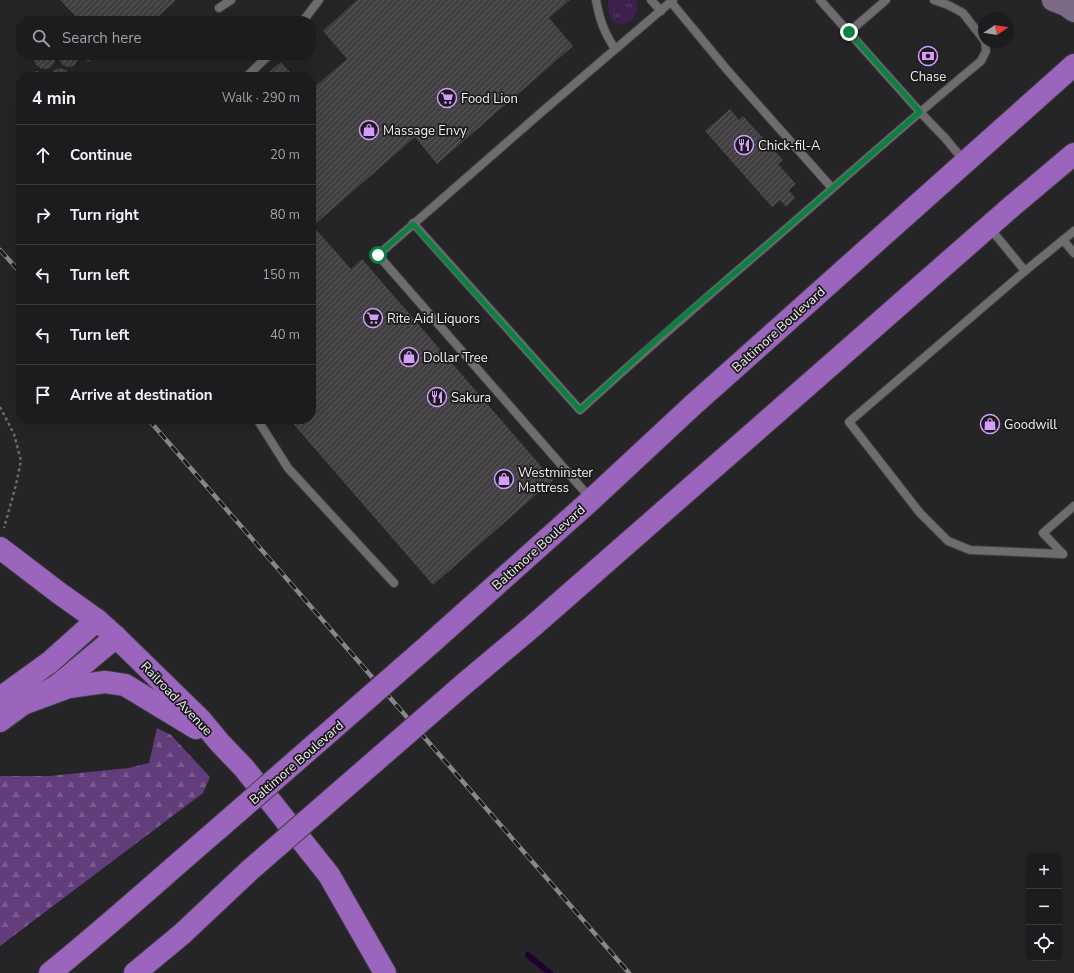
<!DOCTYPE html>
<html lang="en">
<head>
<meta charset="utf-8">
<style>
	:root { --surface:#1c1b1d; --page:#29282a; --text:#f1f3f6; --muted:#a0a1a4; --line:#3a393b }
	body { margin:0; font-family:"Nunito Sans",sans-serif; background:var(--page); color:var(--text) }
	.controls { position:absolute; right:12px; bottom:12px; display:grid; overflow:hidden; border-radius:8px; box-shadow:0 4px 16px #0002 }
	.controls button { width:36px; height:36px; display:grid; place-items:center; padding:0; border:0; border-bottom:1px solid var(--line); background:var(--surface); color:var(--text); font:20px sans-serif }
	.compass { position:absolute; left:978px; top:12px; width:36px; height:36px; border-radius:50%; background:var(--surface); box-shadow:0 4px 16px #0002; rotate:78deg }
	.stop { position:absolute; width:12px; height:12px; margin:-9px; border:3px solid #0b8043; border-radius:50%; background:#fff }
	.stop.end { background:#0b8043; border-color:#fff; box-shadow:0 1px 4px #0008 }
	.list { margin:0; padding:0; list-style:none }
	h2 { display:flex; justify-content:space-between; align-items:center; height:52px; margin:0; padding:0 16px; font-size:17px }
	h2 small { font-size:13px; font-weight:400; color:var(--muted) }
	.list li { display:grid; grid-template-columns:26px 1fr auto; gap:12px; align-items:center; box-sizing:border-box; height:60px; padding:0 16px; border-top:1px solid var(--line) }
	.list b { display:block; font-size:15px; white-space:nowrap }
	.list em { font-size:13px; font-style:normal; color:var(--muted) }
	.icon { flex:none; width:22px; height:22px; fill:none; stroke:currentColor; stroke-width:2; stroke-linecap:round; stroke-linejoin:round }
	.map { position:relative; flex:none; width:1074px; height:973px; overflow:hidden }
	.search { position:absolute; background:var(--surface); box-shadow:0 4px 16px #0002; left:16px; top:16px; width:300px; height:44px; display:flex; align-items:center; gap:10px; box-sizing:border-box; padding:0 14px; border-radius:16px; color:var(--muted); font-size:15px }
	.panel { position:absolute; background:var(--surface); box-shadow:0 4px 16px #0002; left:16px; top:72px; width:300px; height:352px; border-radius:16px }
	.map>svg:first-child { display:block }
	.grass { fill:url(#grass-tufts) }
	.forest { fill:url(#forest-firs) }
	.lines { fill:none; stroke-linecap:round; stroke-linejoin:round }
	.stream { stroke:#1e022d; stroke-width:6 }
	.building { fill:url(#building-hatch) }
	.lane-casing { stroke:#403e41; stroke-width:10 }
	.secondary-casing { stroke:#403e41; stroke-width:24 }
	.highway-casing { stroke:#403e41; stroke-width:24 }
	.path { stroke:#6b6a6c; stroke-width:2.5; stroke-dasharray:3 3; stroke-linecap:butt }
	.lane { stroke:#6e6c6f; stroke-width:8 }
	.secondary { stroke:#7c6a87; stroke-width:22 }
	.highway { stroke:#9b65be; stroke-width:22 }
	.rail-casing { stroke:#888789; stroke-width:4.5 }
	.rail { stroke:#1c1a1d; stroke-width:3; stroke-dasharray:9; stroke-linecap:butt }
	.highway-bridge-casing { stroke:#403e41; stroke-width:24; stroke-linecap:butt }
	.highway-bridge { stroke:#9b65be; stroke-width:22 }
	.route { stroke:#0b8043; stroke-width:5 }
	.labels { text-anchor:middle; stroke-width:3.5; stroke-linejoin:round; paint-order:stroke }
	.poi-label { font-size:13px; fill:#efeef0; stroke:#1c1a1d; text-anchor:start }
	.street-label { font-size:13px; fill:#efeef0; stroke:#1c1a1d }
</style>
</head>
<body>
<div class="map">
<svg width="1074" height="973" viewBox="0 0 1074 973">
	<defs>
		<pattern id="grass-tufts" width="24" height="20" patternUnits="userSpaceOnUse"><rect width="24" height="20" fill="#3c204d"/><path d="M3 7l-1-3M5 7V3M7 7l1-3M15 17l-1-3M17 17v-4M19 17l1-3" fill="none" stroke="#584167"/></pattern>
		<pattern id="forest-firs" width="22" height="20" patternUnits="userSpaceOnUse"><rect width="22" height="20" fill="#623d7b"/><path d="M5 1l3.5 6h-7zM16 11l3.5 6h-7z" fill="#79598e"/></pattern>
		<pattern id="building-hatch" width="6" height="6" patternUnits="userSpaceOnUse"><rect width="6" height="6" fill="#413f42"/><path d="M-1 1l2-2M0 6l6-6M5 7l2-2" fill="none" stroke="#5d5b5e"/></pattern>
	</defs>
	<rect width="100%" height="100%" fill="#252427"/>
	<path class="grass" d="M 608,0 L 636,0 C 642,19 618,35 610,16 C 608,11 608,5 608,0 Z"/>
	<polygon class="forest" points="157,728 171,735 210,777 203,793 0,946 0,776 49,776 129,768 149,763"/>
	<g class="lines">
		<polyline class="stream" points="528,955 550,973"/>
	</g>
	<g class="building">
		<polygon points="60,0 176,0 153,21 97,21 90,13 96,21 80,21"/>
		<polygon points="357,0 570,0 549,18 573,46 437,164 415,137 313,226 351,269 362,259 553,480 433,585 289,419 311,419 311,90 347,59 323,31"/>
		<polygon points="34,55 55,55 55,62 50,68 47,69 40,68 35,64"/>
		<polygon points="59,55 79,55 79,58 74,66 68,67 62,65 59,59"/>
		<polygon points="82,55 95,55 88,62"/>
		<polygon points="281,62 294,77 263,77"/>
		<polygon points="60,68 66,70 70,77 50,77 54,70"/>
		<polygon points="37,71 45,74 48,77 26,77 33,72"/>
		<polygon points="730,109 739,120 743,116 783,160 778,164 796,184 789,190 795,198 786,207 780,200 772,207 705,131"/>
	</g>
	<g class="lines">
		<defs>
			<g id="lane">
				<path d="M 596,0 C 600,21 604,32 615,49"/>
				<polyline points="651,0 661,11"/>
				<polyline points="820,0 920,112 945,138 965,162"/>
				<polyline points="934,0 948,5 963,13 984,40"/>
				<polyline points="671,2 728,71 832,188"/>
				<polyline points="219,8 231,0"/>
				<polyline points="303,21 319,0"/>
				<polyline points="849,32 886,0"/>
				<polyline points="246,77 269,55"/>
				<path d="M 413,223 L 580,410 C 636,359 693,309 750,260 C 827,194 903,125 981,61 L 986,51 L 985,42"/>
				<polyline points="989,227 1025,271"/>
				<polyline points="1063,240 1074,253"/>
				<polyline points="257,419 288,468 394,583"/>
				<polyline points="591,499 378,255 544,110 673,0"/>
				<polyline points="1063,554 970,550 948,541 920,513 849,422 1025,271 1074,231"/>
				<polyline points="1063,554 1043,533 1074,506"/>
			</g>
			<polyline id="secondary" points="1053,0 1066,5 1074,11"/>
			<g id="highway">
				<polyline points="0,548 59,593 97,620 116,637 200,719 220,743 244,768 329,875 385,973"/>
				<polyline points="430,644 591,500 693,405 1074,65"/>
				<polyline points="464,684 533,626 1011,207 1074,154"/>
				<polyline points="0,698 50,662 97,620"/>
				<polyline points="23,704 69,687 105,682 125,685 196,728"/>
				<polyline points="0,721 23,704 57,686 116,637"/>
				<path d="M 50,973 C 107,927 162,877 218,829"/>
				<polyline points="135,973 182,934 250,870"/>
			</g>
		</defs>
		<use href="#lane" class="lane-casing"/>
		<use href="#secondary" class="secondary-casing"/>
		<use href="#highway" class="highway-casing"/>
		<polyline class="path" points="0,407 14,434 21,461 16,485 4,528"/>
		<use href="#lane" class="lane"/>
		<use href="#secondary" class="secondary"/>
		<use href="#highway" class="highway"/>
		<defs>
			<g id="rail">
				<polyline points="0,250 21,273"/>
				<polyline points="148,419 629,973"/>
			</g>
		</defs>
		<use href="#rail" class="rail-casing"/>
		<use href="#rail" class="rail"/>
		<defs>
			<g id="highway-bridge">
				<polyline points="218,829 430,644"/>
				<polyline points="250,870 464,684"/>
			</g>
		</defs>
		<use href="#highway-bridge" class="highway-bridge-casing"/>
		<use href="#highway-bridge" class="highway-bridge"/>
	</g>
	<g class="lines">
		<polyline class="route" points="378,255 413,224 580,410 664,333 750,260 920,112 849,32"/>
	</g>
	<defs>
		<symbol id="bank-ring" viewBox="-11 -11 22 22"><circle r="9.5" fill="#1c1a1d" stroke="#d49cfb" stroke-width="1.5"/><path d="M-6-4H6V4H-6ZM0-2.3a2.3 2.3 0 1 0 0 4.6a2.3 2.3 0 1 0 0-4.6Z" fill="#d49cfb"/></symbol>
		<symbol id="supermarket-ring" viewBox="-11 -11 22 22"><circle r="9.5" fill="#1c1a1d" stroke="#d49cfb" stroke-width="1.5"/><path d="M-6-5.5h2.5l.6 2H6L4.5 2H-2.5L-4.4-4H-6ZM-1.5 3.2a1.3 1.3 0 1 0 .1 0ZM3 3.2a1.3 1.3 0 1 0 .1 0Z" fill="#d49cfb"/></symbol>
		<symbol id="shop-ring" viewBox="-11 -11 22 22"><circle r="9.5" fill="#1c1a1d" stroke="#d49cfb" stroke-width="1.5"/><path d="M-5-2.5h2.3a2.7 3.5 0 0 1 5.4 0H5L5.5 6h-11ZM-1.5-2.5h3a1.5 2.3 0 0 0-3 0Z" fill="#d49cfb"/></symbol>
		<symbol id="restaurant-ring" viewBox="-11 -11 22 22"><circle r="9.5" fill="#1c1a1d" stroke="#d49cfb" stroke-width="1.5"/><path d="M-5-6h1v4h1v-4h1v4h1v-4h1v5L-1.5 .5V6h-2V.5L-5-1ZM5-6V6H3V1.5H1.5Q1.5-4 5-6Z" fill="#d49cfb"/></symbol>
	</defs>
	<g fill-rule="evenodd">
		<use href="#bank-ring" x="917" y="45" width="22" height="22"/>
		<use href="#supermarket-ring" x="436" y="87" width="22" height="22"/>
		<use href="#shop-ring" x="358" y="119" width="22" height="22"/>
		<use href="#restaurant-ring" x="733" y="134" width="22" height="22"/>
		<use href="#supermarket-ring" x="362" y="307" width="22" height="22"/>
		<use href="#shop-ring" x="398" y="346" width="22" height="22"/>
		<use href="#restaurant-ring" x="426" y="386" width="22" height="22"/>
		<use href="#shop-ring" x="979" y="413" width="22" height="22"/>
		<use href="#shop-ring" x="493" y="468" width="22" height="22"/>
	</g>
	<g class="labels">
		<g class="poi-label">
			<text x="928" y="81" text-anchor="middle">Chase</text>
			<text x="461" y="103">Food Lion</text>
			<text x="383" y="135">Massage Envy</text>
			<text x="758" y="150">Chick-fil-A</text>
			<text x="387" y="323">Rite Aid Liquors</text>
			<text x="423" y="362">Dollar Tree</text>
			<text x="451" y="402">Sakura</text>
			<text x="1004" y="429">Goodwill</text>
			<text x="518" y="477">Westminster<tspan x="518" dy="15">Mattress</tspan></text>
		</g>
		<g class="street-label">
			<text transform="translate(778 329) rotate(-42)" y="5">Baltimore Boulevard</text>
			<text transform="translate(538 547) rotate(-42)" y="5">Baltimore Boulevard</text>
			<text transform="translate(177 698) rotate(46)" y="5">Railroad Avenue</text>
			<text transform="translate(296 762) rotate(-41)" y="5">Baltimore Boulevard</text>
		</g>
	</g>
</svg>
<div class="controls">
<button>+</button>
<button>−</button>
<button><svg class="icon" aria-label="locate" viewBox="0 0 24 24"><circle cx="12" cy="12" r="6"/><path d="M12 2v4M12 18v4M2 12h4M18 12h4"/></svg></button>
</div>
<svg class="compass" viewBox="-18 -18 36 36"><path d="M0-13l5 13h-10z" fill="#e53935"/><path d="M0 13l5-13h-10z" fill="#a0a1a4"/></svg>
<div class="stop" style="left:378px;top:255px"></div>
<div class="stop end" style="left:849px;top:32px"></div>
<div class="search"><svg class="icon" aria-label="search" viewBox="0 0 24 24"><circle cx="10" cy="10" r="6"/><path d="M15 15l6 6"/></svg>Search here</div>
<section class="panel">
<h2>4 min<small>Walk · 290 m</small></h2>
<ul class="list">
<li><svg class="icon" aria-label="ahead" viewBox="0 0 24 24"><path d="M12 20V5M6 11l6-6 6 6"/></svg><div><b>Continue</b></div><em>20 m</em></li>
<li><svg class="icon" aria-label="right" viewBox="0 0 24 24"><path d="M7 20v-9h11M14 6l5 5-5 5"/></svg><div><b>Turn right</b></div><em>80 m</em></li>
<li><svg class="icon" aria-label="left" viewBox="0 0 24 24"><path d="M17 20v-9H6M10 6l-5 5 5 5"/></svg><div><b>Turn left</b></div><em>150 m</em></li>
<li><svg class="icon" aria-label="left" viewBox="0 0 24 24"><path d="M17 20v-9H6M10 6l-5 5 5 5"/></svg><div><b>Turn left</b></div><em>40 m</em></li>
<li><svg class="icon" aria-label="arrive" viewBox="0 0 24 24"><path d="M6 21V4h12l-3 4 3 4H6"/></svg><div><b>Arrive at destination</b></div></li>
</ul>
</section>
</div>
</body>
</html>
